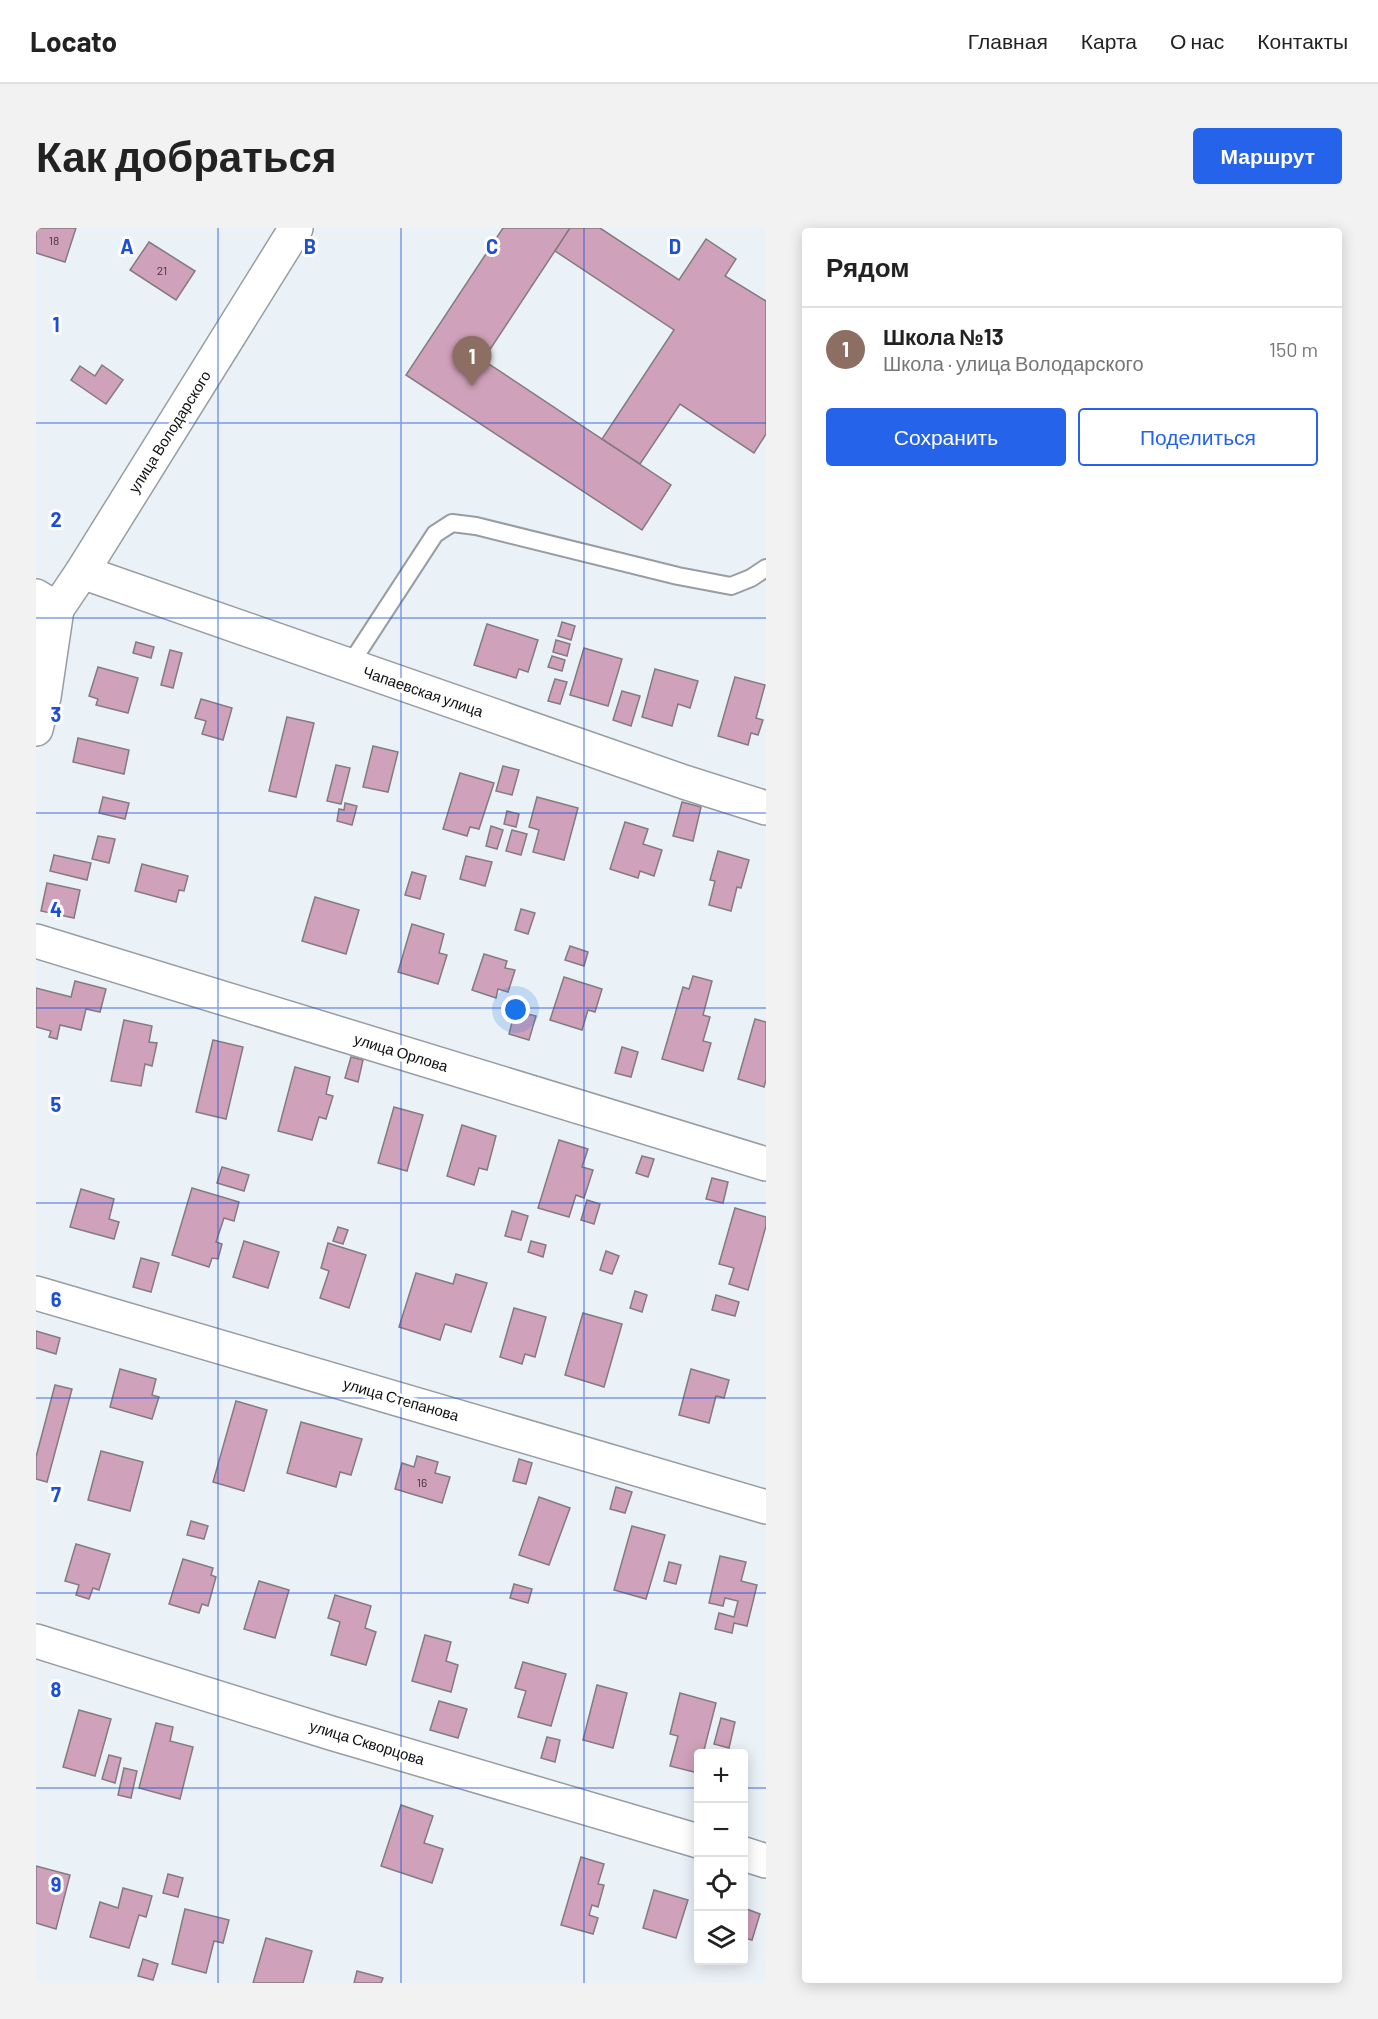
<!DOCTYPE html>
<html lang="ru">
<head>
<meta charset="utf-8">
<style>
	:root { --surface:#fff; --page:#f2f2f2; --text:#222; --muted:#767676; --line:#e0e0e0; --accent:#2563eb }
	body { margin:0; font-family:Barlow,sans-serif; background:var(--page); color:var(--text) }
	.controls { position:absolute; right:18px; bottom:18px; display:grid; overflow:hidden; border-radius:6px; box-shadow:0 3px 15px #0003 }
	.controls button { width:54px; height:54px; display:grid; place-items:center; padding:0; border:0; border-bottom:2px solid var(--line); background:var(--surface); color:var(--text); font:30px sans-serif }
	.you { position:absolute; left:480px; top:782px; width:21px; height:21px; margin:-15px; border:4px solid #fff; border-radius:50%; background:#1a73e8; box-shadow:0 0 0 9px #1a73e833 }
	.badge { display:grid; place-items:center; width:39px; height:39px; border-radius:50%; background:var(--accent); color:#fff; font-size:20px; font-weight:700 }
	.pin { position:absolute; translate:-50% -50px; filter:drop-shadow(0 2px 3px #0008) }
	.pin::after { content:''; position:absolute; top:32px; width:21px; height:18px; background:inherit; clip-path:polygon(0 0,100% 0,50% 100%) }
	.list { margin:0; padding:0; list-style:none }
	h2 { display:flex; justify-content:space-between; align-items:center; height:78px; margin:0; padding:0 24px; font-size:26px }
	h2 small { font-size:20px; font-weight:400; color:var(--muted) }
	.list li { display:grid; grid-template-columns:39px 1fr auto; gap:18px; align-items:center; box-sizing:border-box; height:84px; padding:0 24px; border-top:2px solid var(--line) }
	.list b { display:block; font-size:22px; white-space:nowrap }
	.list p { margin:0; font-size:20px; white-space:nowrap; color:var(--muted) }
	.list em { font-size:20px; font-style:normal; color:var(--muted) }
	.actions { display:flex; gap:12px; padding:18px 24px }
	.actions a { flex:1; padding:14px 0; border:2px solid var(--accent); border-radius:6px; text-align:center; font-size:21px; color:var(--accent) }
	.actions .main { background:var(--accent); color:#fff }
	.icon { flex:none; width:33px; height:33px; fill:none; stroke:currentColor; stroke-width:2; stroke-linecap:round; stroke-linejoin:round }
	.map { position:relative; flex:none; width:730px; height:1755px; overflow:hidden; border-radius:6px }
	header { display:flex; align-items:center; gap:36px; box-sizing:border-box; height:84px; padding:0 30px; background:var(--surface); border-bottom:2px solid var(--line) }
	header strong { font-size:28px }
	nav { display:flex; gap:33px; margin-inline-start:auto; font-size:21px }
	.intro { display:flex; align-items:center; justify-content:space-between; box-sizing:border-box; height:144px; padding:0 36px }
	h1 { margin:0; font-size:42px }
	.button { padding:15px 27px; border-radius:6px; background:var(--accent); color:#fff; font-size:21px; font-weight:700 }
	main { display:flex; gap:36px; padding:0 36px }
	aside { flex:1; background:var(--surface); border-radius:6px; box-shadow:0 3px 15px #0003 }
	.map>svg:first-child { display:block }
	.building { fill:#d0a1ba; stroke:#837b7f; stroke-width:1.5 }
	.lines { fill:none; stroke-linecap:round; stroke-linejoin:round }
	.service-casing { stroke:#979da2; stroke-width:20 }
	.minor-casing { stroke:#979da2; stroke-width:36 }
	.secondary-casing { stroke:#979da2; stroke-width:36 }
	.service { stroke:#fff; stroke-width:16 }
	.minor { stroke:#fff; stroke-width:33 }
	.secondary { stroke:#fff; stroke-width:33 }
	.grid { fill:none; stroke:#1d4ed8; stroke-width:1.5; stroke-opacity:0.55 }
	.labels { text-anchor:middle; stroke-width:6; stroke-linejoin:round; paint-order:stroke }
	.number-label { font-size:12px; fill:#3d333a }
	.street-label { font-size:15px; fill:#0c0e10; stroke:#fefefe }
	.grid-label { font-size:20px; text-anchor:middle; font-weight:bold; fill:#1d4ed8; stroke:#fefefe; stroke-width:6; stroke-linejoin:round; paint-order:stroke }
</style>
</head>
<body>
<header>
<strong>Locato</strong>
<nav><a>Главная</a><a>Карта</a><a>О нас</a><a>Контакты</a></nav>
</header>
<div class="intro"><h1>Как добраться</h1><a class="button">Маршрут</a></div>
<main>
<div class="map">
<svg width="730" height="1755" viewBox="0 0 730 1755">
	<rect width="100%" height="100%" fill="#ebf2f7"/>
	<g class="building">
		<polygon points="0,0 40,0 29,34 0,25"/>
		<polygon points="467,0 534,0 447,132 635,257 606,302 370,147"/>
		<polygon points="534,0 564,0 643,52 670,11 700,31 689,48 730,73 730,206 718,225 644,176 604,236 566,211 638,102 519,23"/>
		<polygon points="113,14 159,43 140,72 94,42"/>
		<polygon points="66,137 87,152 70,176 35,152 44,138 59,148"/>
		<polygon points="526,394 539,398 535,412 522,408"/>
		<polygon points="451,396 502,412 492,444 483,441 480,450 438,437"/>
		<polygon points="520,412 534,416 531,428 517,424"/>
		<polygon points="100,414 118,419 115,430 97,425"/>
		<polygon points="548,420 586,431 572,478 534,467"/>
		<polygon points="134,422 146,425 137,460 125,457"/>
		<polygon points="516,428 529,432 526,443 512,439"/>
		<polygon points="62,439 102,450 92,485 60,477 62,471 53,468"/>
		<polygon points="619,441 662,453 654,480 642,476 636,498 606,489"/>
		<polygon points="699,449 729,457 720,490 727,492 722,507 715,505 712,517 682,508"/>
		<polygon points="519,451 531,454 524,476 512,473"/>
		<polygon points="586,463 604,468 595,498 577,492"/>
		<polygon points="165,471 196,480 187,512 166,506 170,493 159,490"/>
		<polygon points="251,489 278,495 260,569 233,563"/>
		<polygon points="42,510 93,522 88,546 37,534"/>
		<polygon points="337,518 362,524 352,564 327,559"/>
		<polygon points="300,537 314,540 305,576 291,573"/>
		<polygon points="467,538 483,542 476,567 460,563"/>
		<polygon points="424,545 458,555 443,601 434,599 431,608 407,601"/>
		<polygon points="67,569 93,575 89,591 63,585"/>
		<polygon points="501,569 542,580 528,632 497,624 503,602 493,599"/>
		<polygon points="646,574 665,579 657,613 637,608"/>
		<polygon points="309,575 321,578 316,597 301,593 303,581 308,582"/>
		<polygon points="471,583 483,586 480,599 468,596"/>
		<polygon points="589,594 612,601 607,616 626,622 618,648 604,643 602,650 574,641"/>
		<polygon points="455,598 467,602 461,621 450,618"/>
		<polygon points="476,602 491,606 485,627 470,623"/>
		<polygon points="62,608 79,611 73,635 56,631"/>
		<polygon points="682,623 713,632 705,660 701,659 695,683 673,677 679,653 674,652"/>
		<polygon points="18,627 55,635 51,652 14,643"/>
		<polygon points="430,628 456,634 449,658 424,651"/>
		<polygon points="106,636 152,648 148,663 143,662 140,674 99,663"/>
		<polygon points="376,644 390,648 384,671 369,667"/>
		<polygon points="11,655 44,662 38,690 5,683"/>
		<polygon points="279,669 323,682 310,726 266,713"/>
		<polygon points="485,681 499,685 492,706 479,702"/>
		<polygon points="376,696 408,706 403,725 411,727 402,756 362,744"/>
		<polygon points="534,718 552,724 548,738 529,732"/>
		<polygon points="448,726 471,733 469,740 479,742 472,764 462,761 460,770 436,762"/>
		<polygon points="657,748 676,753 667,787 674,789 667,813 675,815 667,843 626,831 647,759 653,761"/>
		<polygon points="528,749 566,761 559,784 552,782 546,802 514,792"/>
		<polygon points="39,753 70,761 64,784 50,781 45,802 24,797 21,811 13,809 15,803 0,799 0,760 35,769"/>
		<polygon points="479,783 500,788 493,812 473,806"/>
		<polygon points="719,791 730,794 730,852 728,859 702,851"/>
		<polygon points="88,792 116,798 113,814 121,815 116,838 109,836 105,858 75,853"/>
		<polygon points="177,812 207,819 190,891 160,884"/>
		<polygon points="586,819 602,824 595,849 579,845"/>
		<polygon points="315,829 327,832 322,854 309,850"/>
		<polygon points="259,839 294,849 290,866 297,868 290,891 283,889 276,912 242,903"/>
		<polygon points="358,879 387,887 371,943 342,935"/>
		<polygon points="426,897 460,908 451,942 443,940 438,957 411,948"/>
		<polygon points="523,912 552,921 546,939 557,942 548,970 540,967 533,989 502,980"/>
		<polygon points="606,928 618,931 612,949 600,945"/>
		<polygon points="186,939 213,947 208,963 181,955"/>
		<polygon points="676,950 692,954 687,975 670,971"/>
		<polygon points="156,960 203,974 198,993 188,990 180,1014 186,1016 182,1031 176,1030 173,1039 136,1027"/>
		<polygon points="45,961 78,971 73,991 83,994 78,1011 34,999"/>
		<polygon points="551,972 564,976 558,996 545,992"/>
		<polygon points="699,980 730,989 730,998 712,1062 693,1056 698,1040 683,1036"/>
		<polygon points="476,983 492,988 485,1012 469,1008"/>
		<polygon points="302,999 312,1002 307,1016 297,1013"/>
		<polygon points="208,1013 243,1024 232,1060 197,1049"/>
		<polygon points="495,1013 510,1017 507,1029 492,1024"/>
		<polygon points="292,1015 330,1027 313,1080 284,1070 293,1043 285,1040"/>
		<polygon points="570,1023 583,1028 576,1046 564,1042"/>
		<polygon points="105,1030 123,1035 115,1064 97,1059"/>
		<polygon points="380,1045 417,1056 420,1046 451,1055 435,1104 409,1096 404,1112 363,1099"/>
		<polygon points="599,1063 611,1067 606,1084 594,1080"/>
		<polygon points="680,1067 703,1074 699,1088 676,1082"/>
		<polygon points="478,1080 510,1089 499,1129 489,1126 486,1136 464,1129"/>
		<polygon points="547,1085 586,1096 568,1159 529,1147"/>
		<polygon points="0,1103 24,1110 20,1126 0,1120"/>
		<polygon points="84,1141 120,1151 116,1167 123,1169 116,1191 74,1179"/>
		<polygon points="655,1141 693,1152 688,1170 680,1168 673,1195 643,1187"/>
		<polygon points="19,1157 36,1161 11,1254 0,1251 0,1229"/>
		<polygon points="200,1173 231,1182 208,1263 177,1254"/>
		<polygon points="265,1194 326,1211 315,1247 304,1244 300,1259 251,1245"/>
		<polygon points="65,1223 107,1234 94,1283 52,1272"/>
		<polygon points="381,1228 402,1234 399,1245 414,1249 406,1275 359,1261 366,1235 378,1239"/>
		<polygon points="483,1231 496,1235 490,1256 477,1253"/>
		<polygon points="580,1259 596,1264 589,1285 574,1281"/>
		<polygon points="503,1269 534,1280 513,1337 483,1327"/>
		<polygon points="155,1293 172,1298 168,1311 151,1307"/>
		<polygon points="596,1298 629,1307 610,1371 578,1362"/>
		<polygon points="40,1316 74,1326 63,1362 57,1360 53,1371 40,1367 43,1357 29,1353"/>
		<polygon points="684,1328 710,1334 705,1353 721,1357 711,1398 698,1395 696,1405 679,1401 683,1385 698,1389 702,1373 689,1370 687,1378 673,1375"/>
		<polygon points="147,1331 177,1340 175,1347 180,1349 172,1378 166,1376 163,1385 133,1376"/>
		<polygon points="633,1334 645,1337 640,1356 628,1353"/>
		<polygon points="223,1353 253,1362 239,1410 208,1401"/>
		<polygon points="478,1356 496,1361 492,1375 474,1370"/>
		<polygon points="299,1367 335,1378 329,1400 340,1404 330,1437 295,1427 304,1394 292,1390"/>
		<polygon points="389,1407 415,1414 410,1433 422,1437 415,1464 376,1453"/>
		<polygon points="487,1434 530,1446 515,1498 482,1489 490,1463 479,1460"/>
		<polygon points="561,1457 591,1465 577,1520 547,1512"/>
		<polygon points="644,1465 680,1475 667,1526 662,1526 662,1545 634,1538 642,1508 634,1506"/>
		<polygon points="403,1473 431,1481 422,1510 394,1502"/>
		<polygon points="43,1482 75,1491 59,1548 27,1539"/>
		<polygon points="685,1490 699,1494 693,1520 678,1516"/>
		<polygon points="120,1495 137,1499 134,1513 157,1519 144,1571 103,1560"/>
		<polygon points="511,1509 524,1512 519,1534 505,1530"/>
		<polygon points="73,1527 85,1530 79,1555 66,1551"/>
		<polygon points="88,1540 101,1543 95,1570 82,1567"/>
		<polygon points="365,1577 397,1588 388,1615 407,1621 396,1655 345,1638"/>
		<polygon points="545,1629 568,1636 562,1656 568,1657 562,1679 556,1677 553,1687 562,1690 557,1706 525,1697"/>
		<polygon points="0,1638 34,1647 20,1701 0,1695"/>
		<polygon points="132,1646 147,1650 142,1669 127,1665"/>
		<polygon points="87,1660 116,1668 110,1689 103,1687 93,1720 54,1709 64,1674 82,1680"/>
		<polygon points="618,1662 652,1672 640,1710 607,1700"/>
		<polygon points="708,1680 724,1686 716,1712 708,1710"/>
		<polygon points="149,1681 193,1692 187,1715 178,1713 170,1745 136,1736"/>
		<polygon points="230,1710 276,1723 267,1755 217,1755"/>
		<polygon points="107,1731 122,1736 117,1752 102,1748"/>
		<polygon points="321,1743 347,1750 345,1755 318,1755"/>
	</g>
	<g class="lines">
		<defs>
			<polyline id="service" points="313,438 399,306 416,295 440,298 642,348 695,358 715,350 730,340"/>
			<g id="minor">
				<polyline points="46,344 648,554 730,580"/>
				<polyline points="0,368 21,381 8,469 0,501"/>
				<polyline points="0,713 730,936"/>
				<polyline points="0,1065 730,1279"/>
				<polyline points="0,1413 295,1505 662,1613"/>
				<polyline points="708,1626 730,1633"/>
			</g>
			<polyline id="secondary" points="0,402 21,381 46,344 260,0"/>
		</defs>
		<use href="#service" class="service-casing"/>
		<use href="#minor" class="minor-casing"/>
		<use href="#secondary" class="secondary-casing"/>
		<use href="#service" class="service"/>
		<use href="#minor" class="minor"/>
		<use href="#secondary" class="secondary"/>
	</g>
	<path class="grid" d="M 182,0 L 182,1755M 365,0 L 365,1755M 548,0 L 548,1755M 0,195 L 730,195M 0,390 L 730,390M 0,585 L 730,585M 0,780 L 730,780M 0,975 L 730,975M 0,1170 L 730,1170M 0,1365 L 730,1365M 0,1560 L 662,1560M 708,1560 L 730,1560"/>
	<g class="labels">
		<g class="number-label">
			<text x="18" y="17">18</text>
			<text x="126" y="47">21</text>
			<text x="386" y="1259">16</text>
		</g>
		<g class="street-label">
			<text transform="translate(134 204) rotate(-58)" y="5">улица Володарского</text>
			<text transform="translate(387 464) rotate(19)" y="5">Чапаевская улица</text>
			<text transform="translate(365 825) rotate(17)" y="5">улица Орлова</text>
			<text transform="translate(365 1172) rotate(16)" y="5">улица Степанова</text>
			<text transform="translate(331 1515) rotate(17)" y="5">улица Скворцова</text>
		</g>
	</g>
	<g class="grid-label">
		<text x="91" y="26">A</text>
		<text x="274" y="26">B</text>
		<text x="456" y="26">C</text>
		<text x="639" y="26">D</text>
		<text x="20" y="104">1</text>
		<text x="20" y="299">2</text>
		<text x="20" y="494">3</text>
		<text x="20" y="689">4</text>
		<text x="20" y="884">5</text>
		<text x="20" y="1079">6</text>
		<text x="20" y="1274">7</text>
		<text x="20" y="1469">8</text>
		<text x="20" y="1664">9</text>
	</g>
</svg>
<div class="controls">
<button>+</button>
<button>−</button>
<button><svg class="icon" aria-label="locate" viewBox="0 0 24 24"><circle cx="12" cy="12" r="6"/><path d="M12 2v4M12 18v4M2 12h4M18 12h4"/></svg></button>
<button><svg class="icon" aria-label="layers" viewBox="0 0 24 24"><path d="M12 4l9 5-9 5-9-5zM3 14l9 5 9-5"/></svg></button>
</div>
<div class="you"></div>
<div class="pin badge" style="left:436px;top:158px;background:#8d6e63">1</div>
</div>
<aside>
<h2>Рядом<small></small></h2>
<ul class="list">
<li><span class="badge" style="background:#8d6e63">1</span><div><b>Школа №13</b><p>Школа · улица Володарского</p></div><em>150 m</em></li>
</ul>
<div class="actions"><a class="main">Сохранить</a><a>Поделиться</a></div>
</aside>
</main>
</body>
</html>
